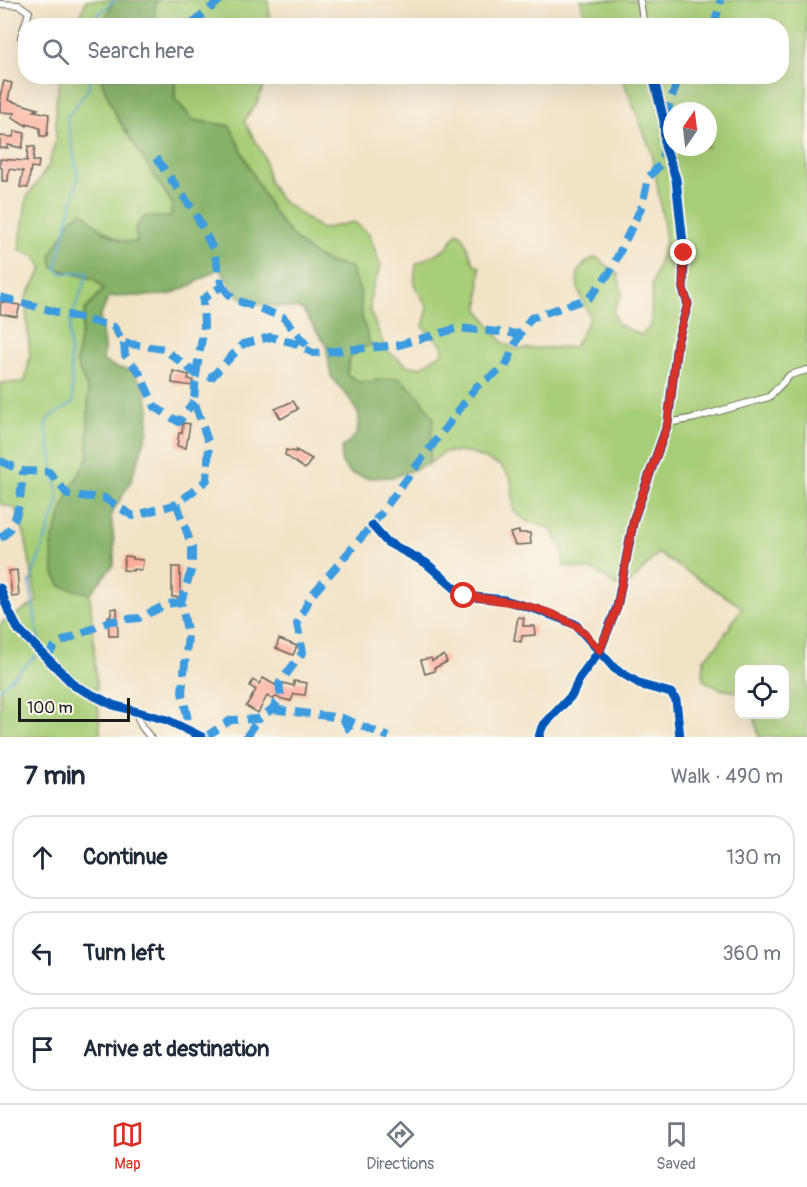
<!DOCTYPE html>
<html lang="en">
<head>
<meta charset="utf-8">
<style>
	:root { --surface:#fff; --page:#f2f2f3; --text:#1f2937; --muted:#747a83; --line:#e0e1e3; --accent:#d93025 }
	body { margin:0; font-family:Pangolin,sans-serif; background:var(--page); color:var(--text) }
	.controls { position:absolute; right:18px; bottom:18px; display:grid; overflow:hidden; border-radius:12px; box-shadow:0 6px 24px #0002 }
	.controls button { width:54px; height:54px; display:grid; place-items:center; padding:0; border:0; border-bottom:2px solid var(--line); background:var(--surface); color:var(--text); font:30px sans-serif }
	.compass { position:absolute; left:663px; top:102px; width:54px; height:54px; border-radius:50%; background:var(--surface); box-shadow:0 6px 24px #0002; rotate:14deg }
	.scale { position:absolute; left:18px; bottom:15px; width:112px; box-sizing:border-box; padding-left:6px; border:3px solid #1c1c1c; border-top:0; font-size:16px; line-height:21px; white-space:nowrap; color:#1c1c1c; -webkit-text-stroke:4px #fbf7ec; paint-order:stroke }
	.stop { position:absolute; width:18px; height:18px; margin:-14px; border:4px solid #d93025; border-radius:50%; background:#fff }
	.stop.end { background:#d93025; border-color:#fff; box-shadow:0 2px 6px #0008 }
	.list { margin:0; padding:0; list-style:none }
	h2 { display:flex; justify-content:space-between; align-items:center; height:78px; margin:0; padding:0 24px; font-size:26px }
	h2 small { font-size:20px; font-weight:400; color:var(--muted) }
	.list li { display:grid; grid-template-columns:39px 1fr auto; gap:18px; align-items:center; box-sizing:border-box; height:84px; margin:0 12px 12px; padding:0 12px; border:2px solid var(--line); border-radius:24px }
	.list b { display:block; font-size:22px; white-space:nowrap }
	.list em { font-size:20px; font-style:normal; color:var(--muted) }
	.icon { flex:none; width:33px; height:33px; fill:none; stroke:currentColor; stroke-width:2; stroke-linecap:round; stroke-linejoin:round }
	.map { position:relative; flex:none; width:807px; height:737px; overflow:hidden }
	.search { position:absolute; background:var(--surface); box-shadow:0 6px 24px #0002; left:18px; right:18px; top:18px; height:66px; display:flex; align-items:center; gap:15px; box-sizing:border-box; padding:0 21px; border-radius:24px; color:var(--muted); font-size:22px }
	.sheet { height:366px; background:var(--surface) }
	nav { display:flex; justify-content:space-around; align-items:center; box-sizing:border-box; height:84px; border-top:2px solid var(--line); background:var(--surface); font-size:16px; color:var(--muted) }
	nav a { display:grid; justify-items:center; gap:3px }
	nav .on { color:var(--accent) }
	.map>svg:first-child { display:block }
	.green { fill:#a7ce78; stroke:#62754a; stroke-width:1.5; fill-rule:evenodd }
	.forest { fill:#85b168; stroke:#506642; stroke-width:1.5 }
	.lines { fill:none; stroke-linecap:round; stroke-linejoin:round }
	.stream { stroke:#56a4cf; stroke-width:2 }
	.building { fill:#feab9a }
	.minor-casing { stroke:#676258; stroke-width:8 }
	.tertiary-casing { stroke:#676258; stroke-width:10 }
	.minor { stroke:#fff; stroke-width:6 }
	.tertiary { stroke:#fff; stroke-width:8 }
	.quiet { stroke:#3c9bdf; stroke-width:8; stroke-dasharray:15 8; stroke-linecap:butt }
	.cycleway-casing { stroke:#fbf7ec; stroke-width:13 }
	.cycleway { stroke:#0057b8; stroke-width:9 }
	.route { stroke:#d93025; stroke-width:8 }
</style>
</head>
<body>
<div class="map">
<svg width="807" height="737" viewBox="0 0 807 737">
	<rect width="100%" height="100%" fill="#fbf7ec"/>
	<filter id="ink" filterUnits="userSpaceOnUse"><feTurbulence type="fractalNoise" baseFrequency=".0167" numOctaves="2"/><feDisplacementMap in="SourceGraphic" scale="12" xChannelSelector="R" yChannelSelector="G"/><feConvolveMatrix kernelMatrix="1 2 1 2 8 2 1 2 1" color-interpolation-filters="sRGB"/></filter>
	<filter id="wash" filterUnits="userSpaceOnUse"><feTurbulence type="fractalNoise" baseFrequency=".008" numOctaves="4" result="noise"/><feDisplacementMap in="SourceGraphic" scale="24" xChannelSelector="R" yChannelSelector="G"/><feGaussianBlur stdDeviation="1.35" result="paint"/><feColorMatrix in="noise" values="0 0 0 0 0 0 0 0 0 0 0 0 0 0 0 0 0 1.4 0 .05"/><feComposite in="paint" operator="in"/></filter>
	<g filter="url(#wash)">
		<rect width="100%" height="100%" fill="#f2e3c7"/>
		<g class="green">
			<polygon points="86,0 114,0 102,25 77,26"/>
			<polygon points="159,0 268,0 270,25 162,25 154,16 156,3"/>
			<path d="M 580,0 L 807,0 L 807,737 L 759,737 L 754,715 L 784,714 L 784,670 L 740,670 L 739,692 L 721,689 L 703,680 L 704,659 L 718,645 L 742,607 L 658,553 L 629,585 L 616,586 L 596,571 L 564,566 L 562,548 L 550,528 L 528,522 L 514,511 L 511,479 L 501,466 L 468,452 L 444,452 L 429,464 L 433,417 L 399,379 L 359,382 L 347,374 C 348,354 353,351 370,344 L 362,319 L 360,291 L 350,268 C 341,265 331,264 323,260 C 273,233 254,174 230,126 L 193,120 L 175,99 L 175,77 L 267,77 L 257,103 L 244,121 L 264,156 L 269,182 L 280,199 L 321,229 L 354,222 L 369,234 L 381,266 L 371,291 L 370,311 L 386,350 L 408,366 L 421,367 L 443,352 L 442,345 L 423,327 L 428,308 L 414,284 L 416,264 L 447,248 L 457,232 L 463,236 L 474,264 L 480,267 L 479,310 L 503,343 L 515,349 L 574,347 L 590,318 C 580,293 564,271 596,257 L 618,274 L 622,294 L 613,311 L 617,324 L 641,335 L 651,326 L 652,285 L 666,239 L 652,153 L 622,77 L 782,76 L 782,26 L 589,25 ZM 672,111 L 708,111 L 708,147 L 672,147 Z"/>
			<polygon points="60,77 100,77 116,116 172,203 171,217 137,242 124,243 101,229 53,268 94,279 104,289 85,310 76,363 88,390 88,458 68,494 61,586 90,594 100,730 99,737 0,737 0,624 37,602 25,536 15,508 0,504 0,387 2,383 25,382 30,355 25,299 43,268 34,256 19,250 27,197 48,167 56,139 56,102"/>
		</g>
		<g class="forest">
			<polygon points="114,0 159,0 156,3 154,16 162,25 102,25"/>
			<path d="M 100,77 L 175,77 L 175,99 L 193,120 L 230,126 C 254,174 273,232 323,260 C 331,264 341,265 350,267 L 360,291 L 362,319 L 371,345 C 353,351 348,355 347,374 L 359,382 L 399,378 L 419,396 L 433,417 L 429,464 L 394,477 L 367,478 L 350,473 L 341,462 L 342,448 L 357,434 L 359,415 L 349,398 L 331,377 L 326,345 L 302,309 C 285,306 250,308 238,295 C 231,288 226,277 219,268 L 192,285 L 168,295 L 109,297 L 100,317 L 104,347 L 103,361 L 115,367 L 132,371 L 144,386 L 149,407 L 148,431 L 131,481 L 111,515 L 114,541 L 114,564 L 90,594 L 61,586 L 54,574 L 51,545 L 68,494 L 88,458 L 88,390 L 76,363 L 85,310 L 104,289 L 94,279 L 53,268 L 51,255 L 71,220 L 82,211 C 98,226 114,245 137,242 L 135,228 L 144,217 L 171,217 L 172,203 L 116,116 Z"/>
		</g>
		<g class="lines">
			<g class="stream">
				<polyline points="93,26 95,17 115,0"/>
				<polyline points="40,647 30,583 59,500 46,425 48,418 73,403 69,333 72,316 88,273 61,273 56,268 78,178 67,117 88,90 91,76"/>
				<polyline points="0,689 40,652"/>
			</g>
		</g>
		<g id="blocks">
			<g class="building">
				<polygon points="4,81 12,83 8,100 38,109 34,111 49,114 47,136 40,136 40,128 27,124 27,126 12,117 15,113 0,112 0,96"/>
				<polygon points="15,131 25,133 22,148 8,145 8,148 0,148 0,136 13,137"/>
				<polygon points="28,146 35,147 33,161 39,161 38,168 31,167 28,188 20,187 23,171 9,169 8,181 2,181 2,168 0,167 0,159 27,161"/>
				<polygon points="1,302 20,305 17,317 0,314"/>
				<polygon points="173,371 189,375 188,379 193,380 192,386 172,383"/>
				<polygon points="293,401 298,409 281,419 275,409"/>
				<polygon points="183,423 190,424 186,448 177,446 179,433 182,433"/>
				<polygon points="286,450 296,452 296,450 312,459 305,469 285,455"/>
				<polygon points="519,531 519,533 530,533 531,544 515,545 510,533"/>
				<polygon points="125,556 133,557 133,559 143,560 142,570 133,569 133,571 123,570"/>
				<rect x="172" y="567" width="8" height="30"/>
				<polygon points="17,570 19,596 12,597 9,571"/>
				<polygon points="117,608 118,636 109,636 108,616 111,615 111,609"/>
				<polygon points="518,617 524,618 523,626 534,626 535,635 522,636 521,642 514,640"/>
				<polygon points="279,639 297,646 293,655 276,648"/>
				<polygon points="444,655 447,662 434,668 435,671 425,674 421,660 431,658 432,661"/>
				<polygon points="263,678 282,689 283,683 294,686 294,681 307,683 305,695 294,694 291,701 275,697 273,700 267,696 258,713 246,706 256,690 250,686 253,680 259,684"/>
			</g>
		</g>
	</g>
	<g filter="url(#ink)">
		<use href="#blocks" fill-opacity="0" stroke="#676258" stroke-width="1.5"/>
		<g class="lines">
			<defs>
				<g id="minor">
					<polyline points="640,0 644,26"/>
					<polyline points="0,4 19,5 29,12 21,37"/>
					<polyline points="668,423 695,418 769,397 790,375 807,370"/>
					<polyline points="372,525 387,542 426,563 464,596 505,600 538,610 575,624 615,669 642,685 671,693 676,700 680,737"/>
					<polyline points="135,711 142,727 150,737"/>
					<polyline points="539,737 542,727 572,695 580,677 600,650 617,607 634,518 668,423 677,343 688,304 683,289 684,253 676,179 665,146 664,121 653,76"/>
				</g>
				<polyline id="tertiary" points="0,588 9,612 18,629 75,686 113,705 167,720 202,737"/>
			</defs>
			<use href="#minor" class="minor-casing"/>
			<use href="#tertiary" class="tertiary-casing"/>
			<use href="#minor" class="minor"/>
			<use href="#tertiary" class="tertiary"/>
			<g class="quiet">
				<polyline points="192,24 220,0"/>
				<polyline points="714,26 721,0"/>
				<polyline points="665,118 679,76"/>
				<polyline points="156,158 194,211 214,251 222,286 203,299 204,326 196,374 194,401 209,444 207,480 177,504 192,547 192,568 181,602 188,635 182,692 190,730"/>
				<polyline points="222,286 233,299 283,317 309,348"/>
				<polyline points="0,297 114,327 124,343 164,349 196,374 212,377 243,344 271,337 294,343 313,353 399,345 458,328 520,334 531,318 589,298 610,272 642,206 648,178 660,165 664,149"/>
				<polyline points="124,343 125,355 139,372 155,407 179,422 194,401"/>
				<polyline points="0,461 23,471 49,472 68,495 104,498 133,516 177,504"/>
				<path d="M 0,538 C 20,526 21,492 23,471"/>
				<polyline points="46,658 56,644 110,621 139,618 168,604 181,602"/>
				<polyline points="272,709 342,718 389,737"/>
				<polyline points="342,718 354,737"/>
				<polyline points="205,737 231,720 259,719 272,709 281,697 279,684 303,652 297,624 311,596 372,525 477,386 505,367 520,334"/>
				<polyline points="246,737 259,719"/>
			</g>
			<defs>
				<g id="cycleway">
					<polyline points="372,525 387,542 426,563 464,596 505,600 538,610 575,624 615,669 642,685 671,693 676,700 680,737"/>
					<polyline points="0,588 9,612 18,629 75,686 113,705 167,720 202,737"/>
					<polyline points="539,737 542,727 572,695 580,677 600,650 617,607 634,518 668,423 677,343 688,304 683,289 684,253 676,179 665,146 664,121 653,76"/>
				</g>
			</defs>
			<use href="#cycleway" class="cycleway-casing"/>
			<use href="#cycleway" class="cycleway"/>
		</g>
	</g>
	<g class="lines" filter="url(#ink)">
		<path class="route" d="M 464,596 C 501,600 540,605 573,624 C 583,629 591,642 600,650 L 617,608 L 634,518 L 668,423 L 677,343 L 688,304 L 683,288 L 684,253"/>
	</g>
</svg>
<div class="controls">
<button><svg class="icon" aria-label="locate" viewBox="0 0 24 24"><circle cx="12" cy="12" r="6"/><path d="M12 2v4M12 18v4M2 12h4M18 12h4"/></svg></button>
</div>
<svg class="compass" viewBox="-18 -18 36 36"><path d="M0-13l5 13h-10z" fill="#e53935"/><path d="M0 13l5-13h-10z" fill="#747a83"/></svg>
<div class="scale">100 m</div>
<div class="stop" style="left:464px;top:596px"></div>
<div class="stop end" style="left:684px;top:253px"></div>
<div class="search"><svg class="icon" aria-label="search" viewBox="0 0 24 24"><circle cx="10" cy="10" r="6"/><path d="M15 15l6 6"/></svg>Search here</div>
</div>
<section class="sheet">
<h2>7 min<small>Walk · 490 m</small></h2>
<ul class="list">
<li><svg class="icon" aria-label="ahead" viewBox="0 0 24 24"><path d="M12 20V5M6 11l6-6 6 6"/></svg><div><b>Continue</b></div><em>130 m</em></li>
<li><svg class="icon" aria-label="left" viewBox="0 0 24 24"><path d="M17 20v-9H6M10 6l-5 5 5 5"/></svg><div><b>Turn left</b></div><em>360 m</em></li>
<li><svg class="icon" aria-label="arrive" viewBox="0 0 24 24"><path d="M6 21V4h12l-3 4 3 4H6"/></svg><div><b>Arrive at destination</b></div></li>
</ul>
</section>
<nav>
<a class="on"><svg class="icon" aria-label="map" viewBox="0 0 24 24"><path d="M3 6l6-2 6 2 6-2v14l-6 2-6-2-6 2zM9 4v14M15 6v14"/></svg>Map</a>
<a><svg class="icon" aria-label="directions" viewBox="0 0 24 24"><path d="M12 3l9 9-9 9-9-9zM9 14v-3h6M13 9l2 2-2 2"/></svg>Directions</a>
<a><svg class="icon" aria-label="saved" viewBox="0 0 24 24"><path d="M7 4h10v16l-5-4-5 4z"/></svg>Saved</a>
</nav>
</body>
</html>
